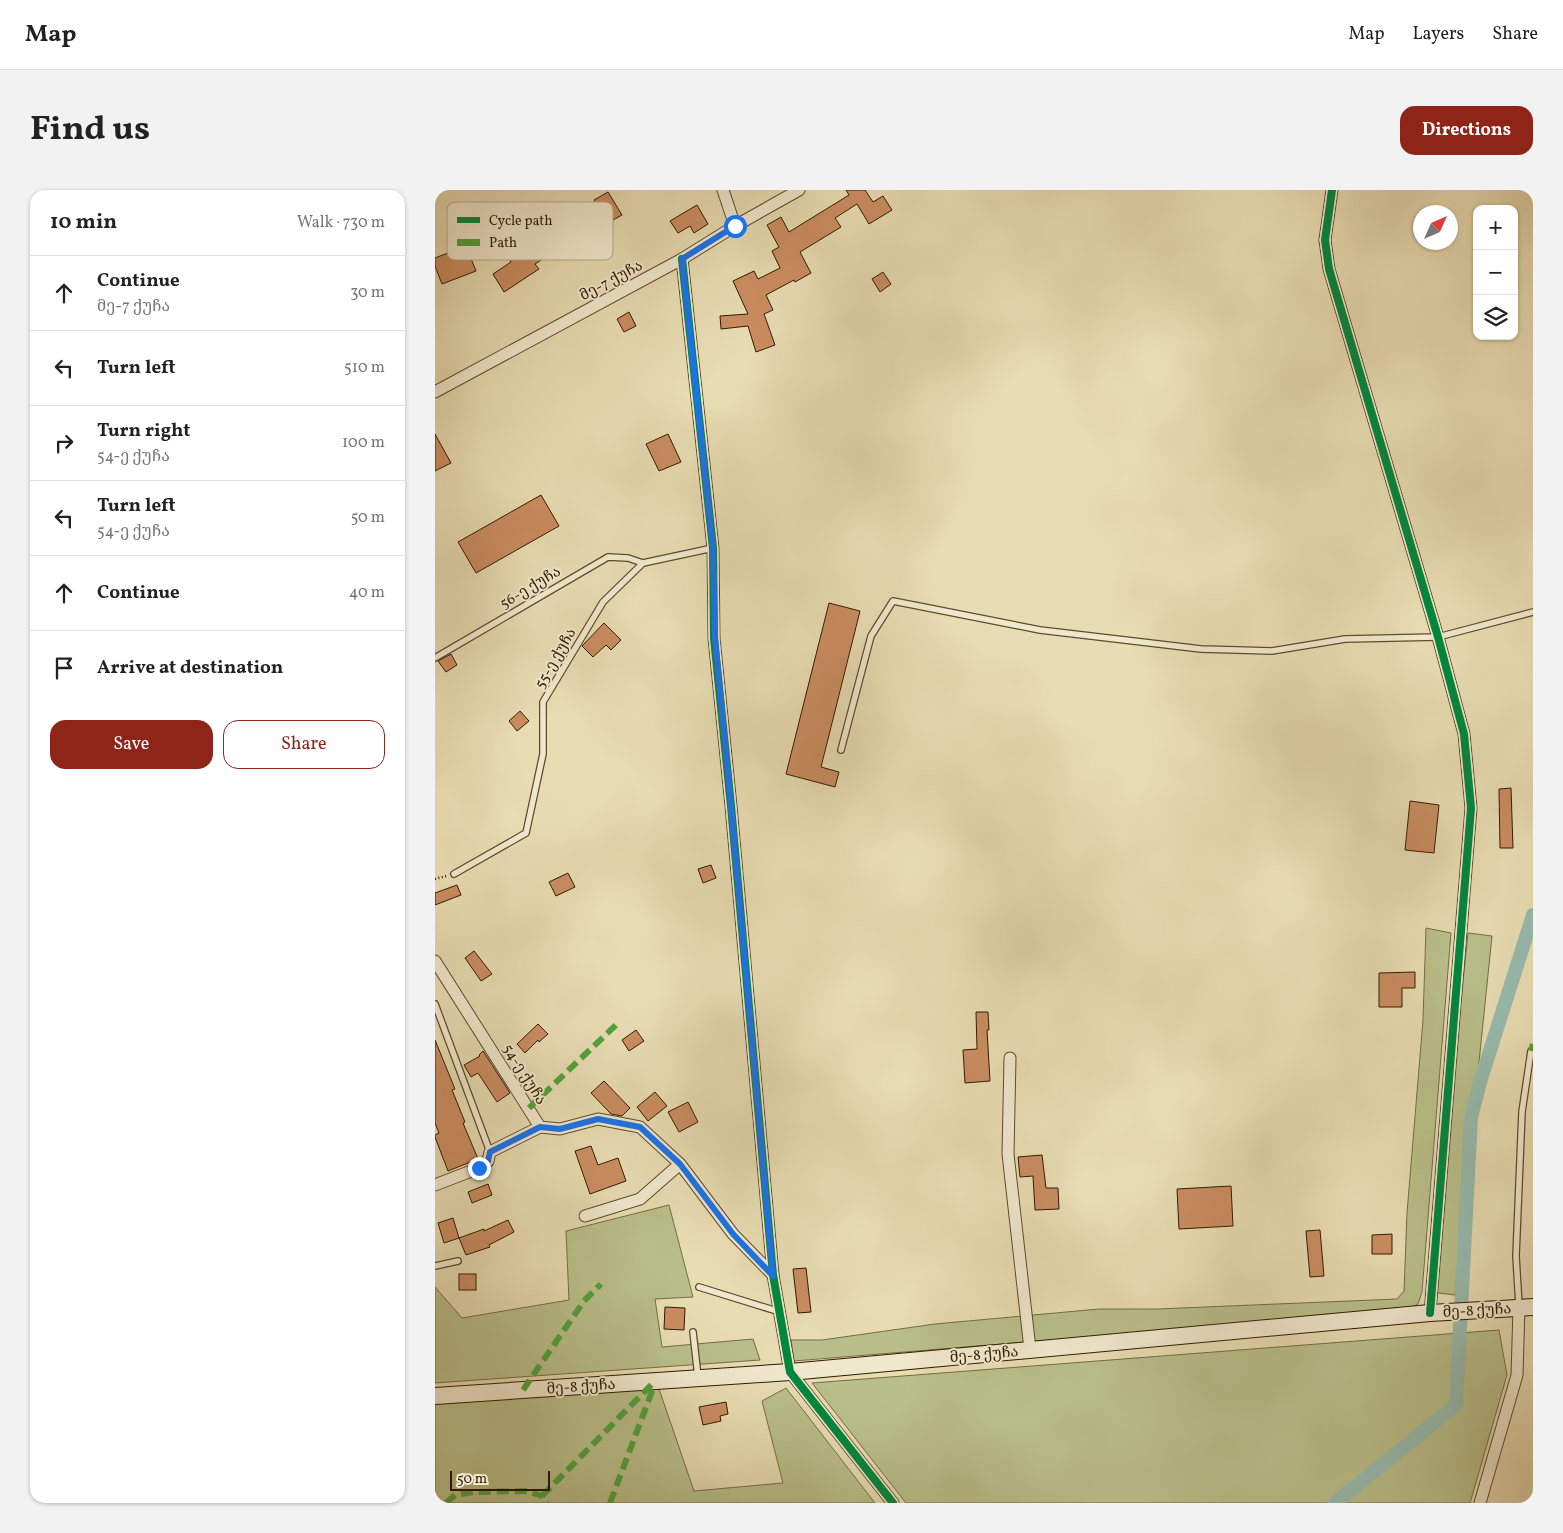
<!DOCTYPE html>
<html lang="en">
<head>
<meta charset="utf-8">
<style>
	:root { --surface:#fff; --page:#f2f2f2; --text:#222; --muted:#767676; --line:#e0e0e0; --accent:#8f2418 }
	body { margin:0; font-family:Vollkorn,"Noto Serif Georgian",serif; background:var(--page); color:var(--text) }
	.controls { position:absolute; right:15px; top:15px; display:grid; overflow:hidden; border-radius:10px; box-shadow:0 1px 4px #0004 }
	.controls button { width:45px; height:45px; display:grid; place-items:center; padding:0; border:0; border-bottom:1px solid var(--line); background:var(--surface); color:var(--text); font:25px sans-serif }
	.compass { position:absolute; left:978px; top:15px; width:45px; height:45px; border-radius:50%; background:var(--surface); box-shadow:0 1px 4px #0004; rotate:45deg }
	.scale { position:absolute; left:15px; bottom:12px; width:100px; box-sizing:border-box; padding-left:5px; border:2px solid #321a00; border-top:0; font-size:14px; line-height:18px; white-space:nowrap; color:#321a00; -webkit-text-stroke:4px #f0e8cd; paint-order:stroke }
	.stop { position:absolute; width:15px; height:15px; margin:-11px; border:4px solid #1a73e8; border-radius:50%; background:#fff }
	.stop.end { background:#1a73e8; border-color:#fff; box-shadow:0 1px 5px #0008 }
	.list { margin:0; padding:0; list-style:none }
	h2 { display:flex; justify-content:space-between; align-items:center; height:65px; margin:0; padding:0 20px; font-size:21px }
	h2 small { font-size:16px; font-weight:400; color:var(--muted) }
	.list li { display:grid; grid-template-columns:32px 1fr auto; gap:15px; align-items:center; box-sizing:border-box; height:75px; padding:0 20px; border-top:1px solid var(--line) }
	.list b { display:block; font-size:19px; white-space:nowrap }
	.list p { margin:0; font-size:16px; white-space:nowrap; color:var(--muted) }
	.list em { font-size:16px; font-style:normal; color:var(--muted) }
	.actions { display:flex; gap:10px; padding:15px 20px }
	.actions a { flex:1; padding:11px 0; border:1px solid var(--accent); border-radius:15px; text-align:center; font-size:18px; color:var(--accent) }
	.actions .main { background:var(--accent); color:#fff }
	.icon { flex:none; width:28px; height:28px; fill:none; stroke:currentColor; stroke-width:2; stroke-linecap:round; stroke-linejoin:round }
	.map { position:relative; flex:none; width:1098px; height:1313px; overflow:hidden; border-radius:15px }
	header { display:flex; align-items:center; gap:30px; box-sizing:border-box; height:70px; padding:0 25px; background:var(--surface); border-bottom:1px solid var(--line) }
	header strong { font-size:24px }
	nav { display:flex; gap:28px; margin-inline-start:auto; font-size:18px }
	.intro { display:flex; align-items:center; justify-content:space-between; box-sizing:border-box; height:120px; padding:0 30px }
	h1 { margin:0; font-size:35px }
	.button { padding:12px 22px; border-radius:15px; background:var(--accent); color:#fff; font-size:18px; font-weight:700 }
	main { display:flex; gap:30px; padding:0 30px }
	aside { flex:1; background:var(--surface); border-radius:15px; box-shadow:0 1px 4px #0004 }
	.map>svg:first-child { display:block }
	.green { fill:#b9bf8a; stroke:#766c45 }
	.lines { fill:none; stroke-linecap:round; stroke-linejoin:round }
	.canal { stroke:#97bbae; stroke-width:14 }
	.building { fill:#ca8d60; stroke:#321a00 }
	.lane-casing { stroke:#604a2c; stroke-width:8 }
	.street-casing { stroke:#604a2c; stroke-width:13 }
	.secondary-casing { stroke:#321a00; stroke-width:18 }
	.path { stroke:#321a00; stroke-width:2.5; stroke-dasharray:1 2.5; stroke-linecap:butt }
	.lane { stroke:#f0e8cd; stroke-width:5.5 }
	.street { stroke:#f0e8cd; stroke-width:11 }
	.secondary { stroke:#f0e8cd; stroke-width:16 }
	.quiet { stroke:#52a13c; stroke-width:6; stroke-dasharray:12 6; stroke-linecap:butt }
	.cycleway-casing { stroke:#f0e8cd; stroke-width:11 }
	.cycleway { stroke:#00873e; stroke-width:8 }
	.route { stroke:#1a73e8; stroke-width:6 }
	.labels { text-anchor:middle; stroke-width:4; stroke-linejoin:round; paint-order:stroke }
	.street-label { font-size:15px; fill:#321a00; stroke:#f0e8cd }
	.key { fill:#f0e8cd; stroke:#b7aa90; stroke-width:1 }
	.key-label { font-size:14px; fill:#321a00 }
</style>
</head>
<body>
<header>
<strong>Map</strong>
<nav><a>Map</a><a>Layers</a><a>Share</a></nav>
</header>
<div class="intro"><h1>Find us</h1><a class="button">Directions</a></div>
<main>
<aside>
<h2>10 min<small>Walk · 730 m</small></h2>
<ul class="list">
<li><svg class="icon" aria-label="ahead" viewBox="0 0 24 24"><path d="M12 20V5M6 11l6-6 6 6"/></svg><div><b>Continue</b><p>მე-7 ქუჩა</p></div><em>30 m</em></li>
<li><svg class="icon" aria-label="left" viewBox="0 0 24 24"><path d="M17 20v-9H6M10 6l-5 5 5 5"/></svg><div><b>Turn left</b></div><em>510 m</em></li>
<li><svg class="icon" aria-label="right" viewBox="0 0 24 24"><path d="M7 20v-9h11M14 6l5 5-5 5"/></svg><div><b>Turn right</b><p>54-ე ქუჩა</p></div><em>100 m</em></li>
<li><svg class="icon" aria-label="left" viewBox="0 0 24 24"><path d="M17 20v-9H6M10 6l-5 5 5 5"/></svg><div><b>Turn left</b><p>54-ე ქუჩა</p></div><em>50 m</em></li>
<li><svg class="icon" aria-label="ahead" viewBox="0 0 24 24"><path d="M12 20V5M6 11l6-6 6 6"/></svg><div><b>Continue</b></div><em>40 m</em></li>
<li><svg class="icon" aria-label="arrive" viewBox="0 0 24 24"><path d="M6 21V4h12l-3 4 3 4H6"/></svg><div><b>Arrive at destination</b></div></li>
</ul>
<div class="actions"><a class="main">Save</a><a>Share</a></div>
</aside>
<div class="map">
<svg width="1098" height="1313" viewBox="0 0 1098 1313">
	<rect width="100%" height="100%" fill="#e8dcb2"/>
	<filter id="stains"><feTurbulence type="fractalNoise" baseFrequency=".004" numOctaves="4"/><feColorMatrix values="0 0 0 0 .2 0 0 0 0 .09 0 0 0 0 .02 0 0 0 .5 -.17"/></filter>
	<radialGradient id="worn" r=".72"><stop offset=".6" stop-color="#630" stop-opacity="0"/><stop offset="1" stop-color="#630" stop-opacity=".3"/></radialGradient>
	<g class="green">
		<polygon points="991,738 1016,743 987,1102 983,1114 970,1121 359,1171 356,1150 387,1150 500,1134 664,1119 722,1119 962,1109 969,1101 972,1023 988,830"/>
		<polygon points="1033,743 1057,746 1020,1105 996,1102"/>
		<polygon points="234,1015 258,1107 220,1109 227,1157 318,1149 325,1170 0,1193 0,1097 27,1128 134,1110 131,1041"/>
		<polygon points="1064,1140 1072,1185 1035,1313 471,1313 377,1193"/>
		<polygon points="351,1198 440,1313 0,1313 0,1214 165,1201 224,1199 259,1301 348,1293 327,1211"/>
	</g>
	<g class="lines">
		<polyline class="canal" points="900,1313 1021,1215 1036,927 1046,889 1098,725"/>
	</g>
	<g class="building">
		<polygon points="411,0 430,0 438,12 448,6 457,20 434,34 422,14 400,28 406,37 365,62 376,83 360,92 359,90 331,105 338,120 329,124 340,155 321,162 313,136 286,139 285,126 313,124 298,91 319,81 323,89 345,78 337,61 344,57 332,35 346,27 354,42 414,5"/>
		<polygon points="173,2 187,25 173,33 159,10"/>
		<polygon points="262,15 273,34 259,43 255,36 243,43 235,31"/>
		<polygon points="111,47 120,61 100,74 104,79 69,102 58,84 76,72 74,69"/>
		<polygon points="31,56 41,81 7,94 0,76 0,68"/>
		<polygon points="448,82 456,94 445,102 437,89"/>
		<polygon points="194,122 201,136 189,142 182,129"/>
		<polygon points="0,244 16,273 0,281"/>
		<polygon points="233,244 246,272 224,281 211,254"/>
		<polygon points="106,305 124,336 41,383 23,352"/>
		<polygon points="394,413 425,421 386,577 404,582 400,597 351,584"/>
		<polygon points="169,433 186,450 176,460 171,455 158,467 147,456"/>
		<polygon points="16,464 22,475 11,482 3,471"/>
		<polygon points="85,521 94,531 82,541 74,531"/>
		<polygon points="1076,598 1078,658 1065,658 1064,599"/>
		<polygon points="975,611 1004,615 999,663 970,660"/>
		<polygon points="276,675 281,688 268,693 263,679"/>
		<polygon points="133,683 140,697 121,706 114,692"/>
		<polygon points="22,695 26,705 0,715 0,703"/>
		<polygon points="39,761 57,784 46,791 30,768"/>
		<polygon points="980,782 980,798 967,798 967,817 944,817 944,783"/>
		<polygon points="541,822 553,822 554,840 552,840 555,891 530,893 528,860 542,859"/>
		<polygon points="103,834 113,844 104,852 103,850 90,863 82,854"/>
		<polygon points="201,840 209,851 194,861 187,850"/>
		<polygon points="0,850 20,899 17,900 30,932 28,933 43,969 13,981 0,947 0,945 4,943 0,933"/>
		<polygon points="48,861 75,903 62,912 43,883 36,887 29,875 45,866 44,865"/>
		<polygon points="169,891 195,918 187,926 176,924 156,903"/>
		<polygon points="220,902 232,916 213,931 202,917"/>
		<polygon points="253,912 263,932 244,942 233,922"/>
		<polygon points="156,956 163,975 183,968 191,991 155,1004 140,961"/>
		<polygon points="607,965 611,998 623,998 624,1019 600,1020 598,986 585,987 583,967"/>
		<polygon points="53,994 57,1005 37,1013 33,1002"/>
		<polygon points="796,996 798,1036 744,1039 742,999"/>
		<polygon points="18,1028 24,1048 9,1053 3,1033"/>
		<polygon points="73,1030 79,1042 54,1055 55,1057 31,1065 24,1048 49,1039 49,1041"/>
		<polygon points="885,1040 889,1086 875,1087 871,1041"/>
		<polygon points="957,1044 957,1064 937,1064 937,1045"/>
		<polygon points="371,1078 376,1122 363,1123 358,1079"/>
		<rect x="24" y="1084" width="17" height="16"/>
		<polygon points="230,1117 250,1118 249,1140 229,1139"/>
		<polygon points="291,1212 293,1224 285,1226 286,1231 268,1235 264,1217"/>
	</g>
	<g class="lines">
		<defs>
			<g id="lane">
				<polyline points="0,468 173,367 193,368 208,373"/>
				<polyline points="406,560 436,446 458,411 605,440 766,459 837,461 910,449 1003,447 1098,422"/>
				<polyline points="19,684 91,643 108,564 108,512 168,412 208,373 278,358"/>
				<polyline points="0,814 55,962"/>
				<polyline points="0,1076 23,1071"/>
				<polyline points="264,1097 345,1122"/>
				<polyline points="1084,1116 1081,1066 1087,922 1096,861"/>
				<polyline points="258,1142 263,1187"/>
			</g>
			<g id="street">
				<polyline points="288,0 300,36"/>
				<polyline points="897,0 890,50 894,79 1003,447 1029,544 1036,618 995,1123"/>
				<polyline points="247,69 278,358 279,448 296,616 338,1085 355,1182 458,1313"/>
				<polyline points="0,202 247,69 300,36 364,0"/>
				<polyline points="0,771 105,937 125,939 163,929 205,937 245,974 298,1044 338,1085"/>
				<polyline points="575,868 573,964 595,1159"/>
				<polyline points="0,995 44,978 53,971 55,962 105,937"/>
				<polyline points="150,1026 205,1009 245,974"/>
				<polyline points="1045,1313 1082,1185 1084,1118"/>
			</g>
			<polyline id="secondary" points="0,1206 355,1182 995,1123 1098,1117"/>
		</defs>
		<use href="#lane" class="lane-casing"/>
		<use href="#street" class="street-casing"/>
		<use href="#secondary" class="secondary-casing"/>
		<polyline class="path" points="0,689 11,686"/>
		<use href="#lane" class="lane"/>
		<use href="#street" class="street"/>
		<use href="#secondary" class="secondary"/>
		<g class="quiet">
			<polyline points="1096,861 1098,854"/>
			<polyline points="94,918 183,833"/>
			<polyline points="88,1200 149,1111 166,1094"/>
			<polyline points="107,1306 220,1191"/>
			<polyline points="11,1313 20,1305 40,1302 92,1301 107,1306 112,1313"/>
			<polyline points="175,1313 219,1196"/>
		</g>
		<defs>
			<g id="cycleway">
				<polyline points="897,0 890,50 894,79 1003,447 1029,544 1036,618 995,1123"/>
				<polyline points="247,69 278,358 279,448 296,616 338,1085 355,1182 458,1313"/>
			</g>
		</defs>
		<use href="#cycleway" class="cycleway-casing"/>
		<use href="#cycleway" class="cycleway"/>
	</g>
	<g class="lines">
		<polyline class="route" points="44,978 53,971 55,962 105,937 125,939 163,929 205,937 245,974 298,1044 338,1086 296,616 280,448 278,358 247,69 300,36"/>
	</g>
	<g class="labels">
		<g class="street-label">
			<text transform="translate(176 90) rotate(-28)" y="5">მე-7 ქუჩა</text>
			<text transform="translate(95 397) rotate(-31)" y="5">56-ე ქუჩა</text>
			<text transform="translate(120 468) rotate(-60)" y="5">55-ე ქუჩა</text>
			<text transform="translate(90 884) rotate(58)" y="5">54-ე ქუჩა</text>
			<text transform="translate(1042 1120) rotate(-3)" y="5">მე-8 ქუჩა</text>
			<text transform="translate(549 1164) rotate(-5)" y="5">მე-8 ქუჩა</text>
			<text transform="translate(146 1196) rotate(-4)" y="5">მე-8 ქუჩა</text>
		</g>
	</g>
	<rect x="12" y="12" width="166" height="58" rx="8" class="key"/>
	<rect x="22" y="27" width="23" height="6" fill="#00873e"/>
	<rect x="22" y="49" width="23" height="7" fill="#52a13c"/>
	<g class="key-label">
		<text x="54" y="35">Cycle path</text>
		<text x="54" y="57">Path</text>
	</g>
	<rect width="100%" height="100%" filter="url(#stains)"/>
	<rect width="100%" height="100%" fill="url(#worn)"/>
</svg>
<div class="controls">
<button>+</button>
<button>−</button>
<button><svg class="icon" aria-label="layers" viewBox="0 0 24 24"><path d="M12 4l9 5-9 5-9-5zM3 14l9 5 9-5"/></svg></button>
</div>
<svg class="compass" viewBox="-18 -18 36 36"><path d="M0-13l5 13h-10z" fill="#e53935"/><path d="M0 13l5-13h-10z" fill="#767676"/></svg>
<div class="scale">50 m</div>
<div class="stop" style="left:300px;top:36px"></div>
<div class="stop end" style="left:44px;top:978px"></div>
</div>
</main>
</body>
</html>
